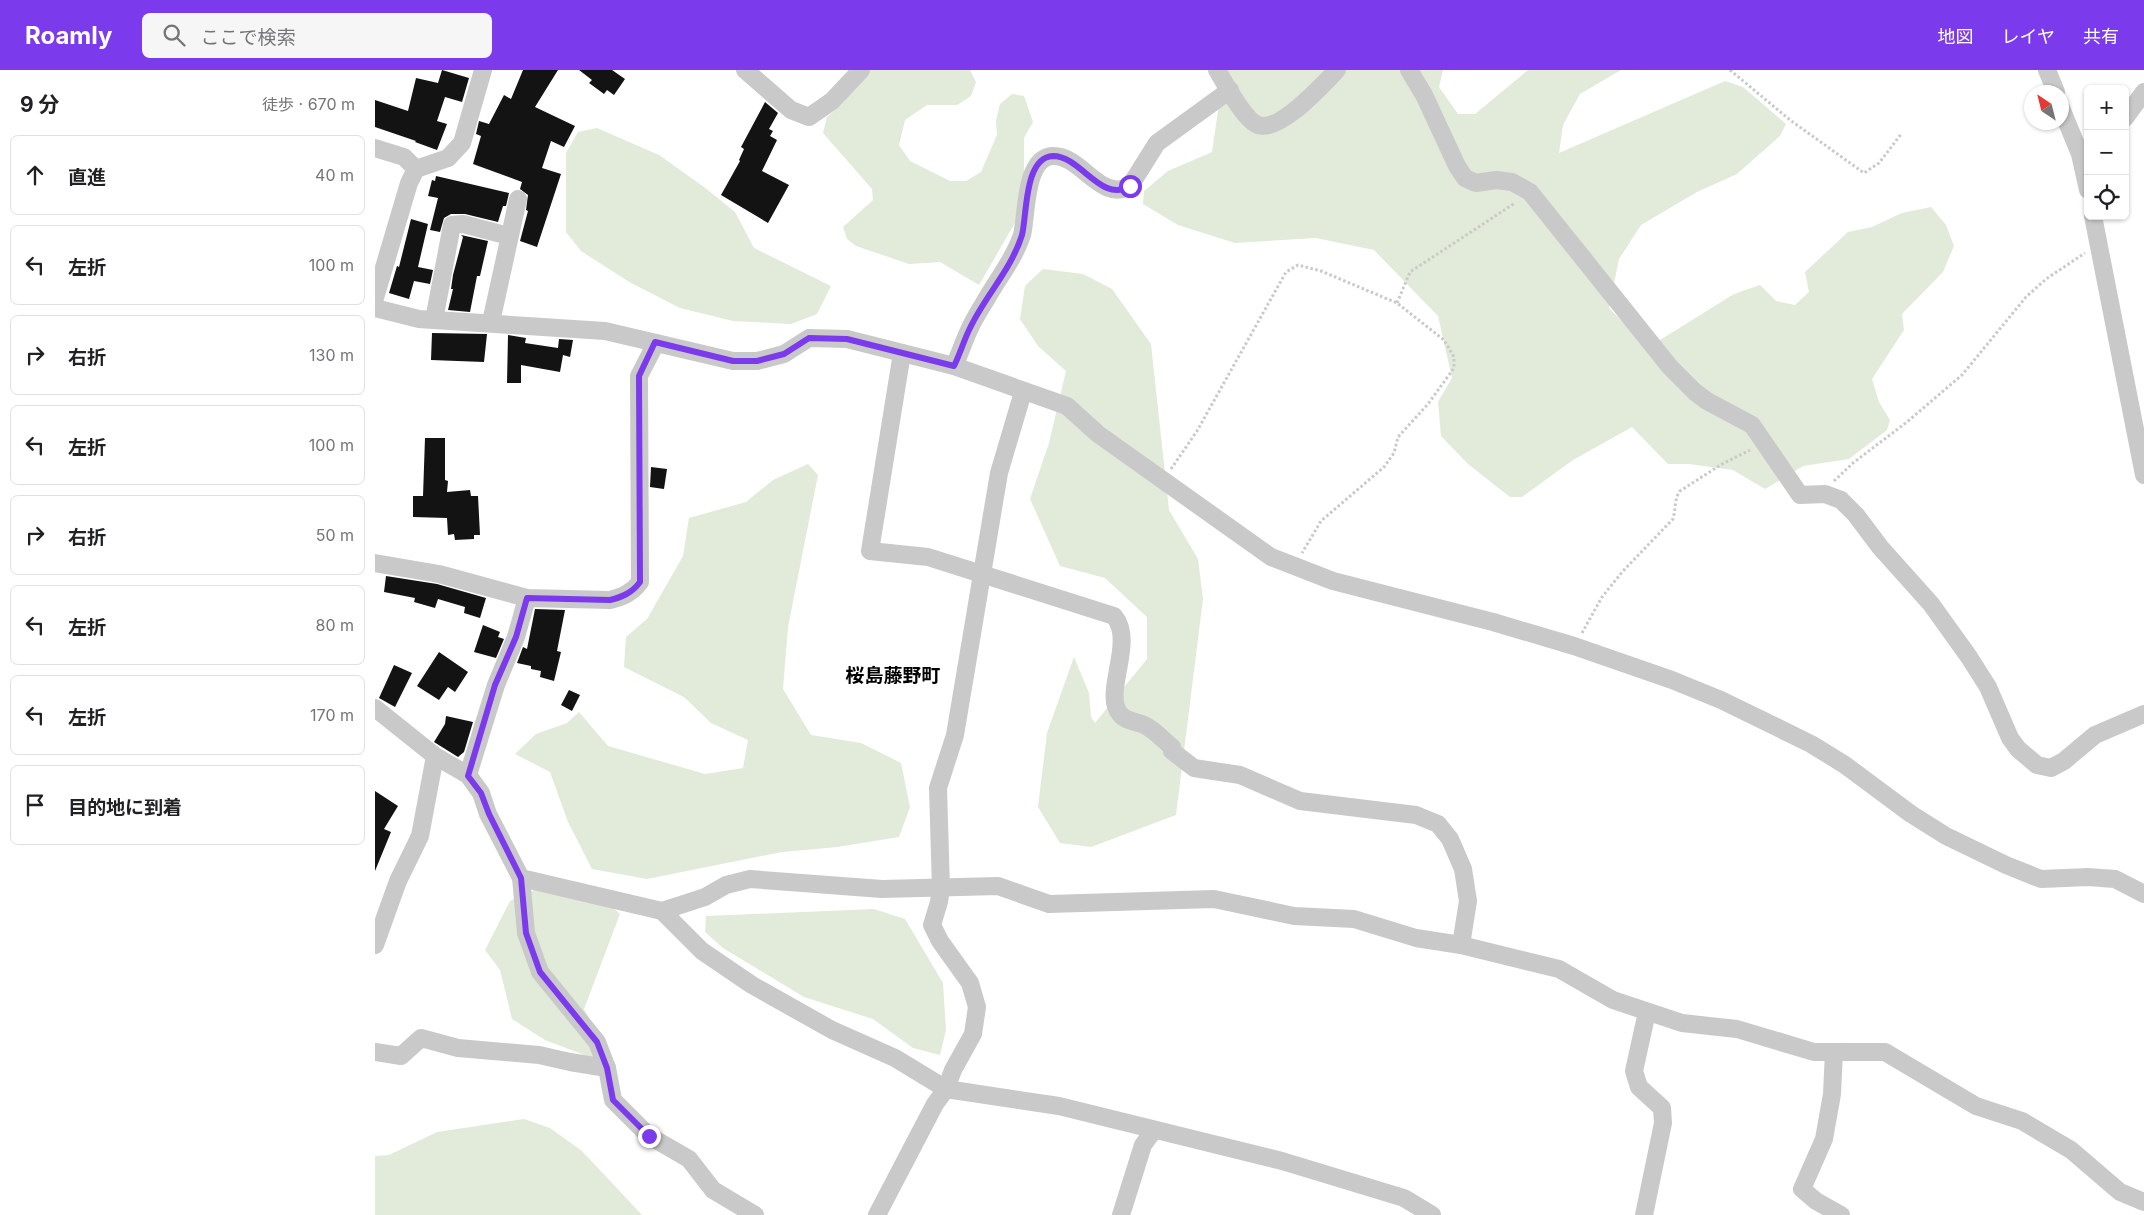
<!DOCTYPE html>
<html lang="ja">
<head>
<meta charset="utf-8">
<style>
	:root { --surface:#fff; --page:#f6f6f6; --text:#202124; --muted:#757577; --line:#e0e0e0; --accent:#7c3aed }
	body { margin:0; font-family:Inter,"Noto Sans JP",sans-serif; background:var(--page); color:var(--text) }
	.controls { position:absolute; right:15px; top:15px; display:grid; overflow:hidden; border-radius:8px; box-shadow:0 1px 4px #0004 }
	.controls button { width:45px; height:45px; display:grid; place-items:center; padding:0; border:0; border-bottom:1px solid var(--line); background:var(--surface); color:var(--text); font:25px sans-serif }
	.compass { position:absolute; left:1649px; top:15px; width:45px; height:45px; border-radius:50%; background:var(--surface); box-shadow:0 1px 4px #0004; rotate:325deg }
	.stop { position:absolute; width:15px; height:15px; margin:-11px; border:4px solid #7c3aed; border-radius:50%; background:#fff }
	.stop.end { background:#7c3aed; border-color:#fff; box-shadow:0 1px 5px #0008 }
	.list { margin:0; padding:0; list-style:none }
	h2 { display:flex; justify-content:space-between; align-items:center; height:65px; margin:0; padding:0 20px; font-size:21px }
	h2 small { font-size:16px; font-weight:400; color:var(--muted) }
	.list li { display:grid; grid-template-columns:32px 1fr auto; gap:15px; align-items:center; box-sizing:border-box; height:80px; margin:0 10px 10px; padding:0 10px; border:1px solid var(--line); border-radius:8px }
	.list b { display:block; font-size:19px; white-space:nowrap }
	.list em { font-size:16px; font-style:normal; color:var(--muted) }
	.icon { flex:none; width:28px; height:28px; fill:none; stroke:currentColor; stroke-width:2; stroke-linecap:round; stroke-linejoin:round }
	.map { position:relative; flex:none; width:1769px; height:1145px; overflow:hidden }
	header { display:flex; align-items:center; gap:30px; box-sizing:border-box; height:70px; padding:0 25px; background:var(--accent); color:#fff }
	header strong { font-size:24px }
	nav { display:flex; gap:28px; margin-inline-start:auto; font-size:18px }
	.search { width:350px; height:45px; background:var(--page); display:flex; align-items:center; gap:12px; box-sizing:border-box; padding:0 18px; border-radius:8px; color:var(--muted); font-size:19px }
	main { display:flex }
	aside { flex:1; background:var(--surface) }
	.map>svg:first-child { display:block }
	.green { fill:#e2eada }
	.building { fill:#131313 }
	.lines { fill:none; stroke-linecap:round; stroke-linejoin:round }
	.path { stroke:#c9c9c9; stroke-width:3; stroke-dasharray:2.5 2.5; stroke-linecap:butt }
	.street { stroke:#c9c9c9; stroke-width:18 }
	.route { stroke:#7c3aed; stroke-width:6 }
	.labels { text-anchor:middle; stroke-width:5; stroke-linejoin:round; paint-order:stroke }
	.quarter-label { font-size:19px; font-weight:bold; fill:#000; stroke:#fff }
</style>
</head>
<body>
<header>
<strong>Roamly</strong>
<div class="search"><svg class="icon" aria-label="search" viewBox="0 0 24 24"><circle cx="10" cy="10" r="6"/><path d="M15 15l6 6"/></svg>ここで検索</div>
<nav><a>地図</a><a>レイヤ</a><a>共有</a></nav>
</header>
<main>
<aside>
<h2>9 分<small>徒歩 · 670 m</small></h2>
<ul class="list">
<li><svg class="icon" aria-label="ahead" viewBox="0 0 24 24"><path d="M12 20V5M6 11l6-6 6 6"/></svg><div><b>直進</b></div><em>40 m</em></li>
<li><svg class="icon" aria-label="left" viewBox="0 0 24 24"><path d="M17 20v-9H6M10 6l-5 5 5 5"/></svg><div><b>左折</b></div><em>100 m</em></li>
<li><svg class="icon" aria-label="right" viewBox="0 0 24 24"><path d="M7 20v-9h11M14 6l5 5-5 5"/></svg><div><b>右折</b></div><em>130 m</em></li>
<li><svg class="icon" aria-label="left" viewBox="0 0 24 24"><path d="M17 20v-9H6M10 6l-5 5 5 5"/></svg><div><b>左折</b></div><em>100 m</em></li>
<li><svg class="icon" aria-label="right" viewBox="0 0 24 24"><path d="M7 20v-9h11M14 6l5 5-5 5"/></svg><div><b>右折</b></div><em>50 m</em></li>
<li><svg class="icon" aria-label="left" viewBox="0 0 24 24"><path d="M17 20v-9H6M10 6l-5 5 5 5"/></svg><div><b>左折</b></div><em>80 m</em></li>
<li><svg class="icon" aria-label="left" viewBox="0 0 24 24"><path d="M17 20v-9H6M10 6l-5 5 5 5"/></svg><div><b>左折</b></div><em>170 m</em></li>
<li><svg class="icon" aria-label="arrive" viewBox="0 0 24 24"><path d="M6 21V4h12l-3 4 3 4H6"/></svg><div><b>目的地に到着</b></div></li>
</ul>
</aside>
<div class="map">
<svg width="1769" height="1145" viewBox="0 0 1769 1145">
	<rect width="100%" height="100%" fill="#fff"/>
	<g class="green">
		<polygon points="495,0 595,0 601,12 596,26 582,35 552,35 530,50 524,75 535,91 575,111 591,111 606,102 622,65 621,51 625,34 637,24 649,26 658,52 649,68 649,105 641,151 604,215 565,192 534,194 481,176 472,169 468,157 498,130 497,119 448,63 452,47 466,35"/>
		<polygon points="849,0 1068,0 1064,17 1083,44 1100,44 1153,0 1246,0 1205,24 1188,55 1184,83 1350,11 1368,17 1411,54 1405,66 1362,104 1322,122 1266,155 1244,189 1234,238 1270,274 1285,270 1359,224 1385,215 1401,231 1420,235 1434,222 1430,202 1473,162 1497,157 1527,143 1556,137 1571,155 1579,176 1568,202 1527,244 1529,260 1497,309 1504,332 1515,350 1512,360 1474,389 1428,396 1390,419 1358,400 1314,394 1293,394 1257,357 1198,390 1147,427 1135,427 1093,394 1066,366 1063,332 1077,308 1063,246 999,180 941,168 860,173 803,155 768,134 769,121 793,101 837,82"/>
		<polygon points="222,58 284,85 329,117 360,142 379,178 456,216 442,244 416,254 358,251 305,238 256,213 206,181 191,162 191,83 203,62"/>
		<polygon points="668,199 708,204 737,219 776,274 794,440 823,489 828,529 801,745 716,777 685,773 663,737 672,663 699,587 714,623 716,647 720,653 772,589 772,547 730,508 685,496 655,429 674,373 691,301 663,276 645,249 650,216"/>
		<polygon points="433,394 443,405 413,557 408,619 436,665 486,673 526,693 535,737 524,767 462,777 407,782 272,809 217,799 193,752 175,702 140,684 161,664 192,653 204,642 233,676 330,704 368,698 373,670 336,653 309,627 249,597 251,567 272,549 308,486 314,448 371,432 398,410"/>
		<polygon points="159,820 235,835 245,844 209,939 222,962 225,991 170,970 137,949 125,900 110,880 135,831"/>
		<polygon points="499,839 530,849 568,913 571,960 565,985 538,978 498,949 429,927 348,878 330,862 331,846"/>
		<polygon points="149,1049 175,1058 207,1081 267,1145 0,1145 0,1086 14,1085 62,1062"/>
	</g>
	<g class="building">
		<polygon points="67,0 94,8 87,32 70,27 62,51 72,54 62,80 40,72 41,71 0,57 0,30 33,41 41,8 63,13"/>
		<polygon points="148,0 183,0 160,37 200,56 189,77 176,71 167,98 186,104 162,177 145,171 153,141 151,140 153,125 145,119 147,112 98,94 106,66 101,64 104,51 114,54 129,25 136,29"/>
		<polygon points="204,0 237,0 250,9 239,25 232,20 229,24 214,13 217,10"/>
		<polygon points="390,32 403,43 394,59 398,61 395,66 402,70 387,101 414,115 393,153 346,125 365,91 364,90 369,79 366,77"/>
		<polygon points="61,106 134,123 131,136 128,136 123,152 90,144 76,144 69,148 65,162 55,160 63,128 53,126 57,110 60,111"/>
		<polygon points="36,149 53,154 43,197 58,200 55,214 39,211 34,229 14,223 22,196 24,197"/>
		<polygon points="86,165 113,171 105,206 102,206 95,242 73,240 78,219 76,219 78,205 88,167"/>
		<polygon points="57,263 112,264 109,292 56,290"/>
		<polygon points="133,265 151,268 150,273 183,278 184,269 198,270 195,287 188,285 185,302 146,295 146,313 132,313"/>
		<polygon points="50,368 70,368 70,410 73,411 72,422 95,420 96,426 103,426 105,465 99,465 99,469 80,470 79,464 73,465 72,448 38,447 38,426 48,426"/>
		<polygon points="276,397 292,399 289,419 275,417"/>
		<polygon points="11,506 62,514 111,528 105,548 89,543 90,537 63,529 60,538 39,532 40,528 9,522"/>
		<polygon points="160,539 190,540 182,581 186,582 179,611 165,607 166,601 156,599 156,596 142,593 148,577 152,579"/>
		<polygon points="108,555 125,562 123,567 129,569 121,588 99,582"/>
		<polygon points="64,582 93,602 80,622 73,617 64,630 42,616"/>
		<polygon points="19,595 37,603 20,637 4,628"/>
		<polygon points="194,620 205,625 197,641 186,635"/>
		<polygon points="71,646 98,652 89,682 83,687 59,672 70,654"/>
		<polygon points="0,721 23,736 9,759 16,762 0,801"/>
	</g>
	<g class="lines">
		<g class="path">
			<polyline points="1355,0 1415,50 1489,103 1504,93 1527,63"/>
			<polyline points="1022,233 1035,202 1140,133"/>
			<polyline points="796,399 822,361 911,202 923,195 946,201 1022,233 1069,270 1079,287 1079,298 1053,334 1023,367 1019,383 1009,397 946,451 927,483"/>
			<polyline points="1459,411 1478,393 1532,352 1587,305 1651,227 1671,209 1710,183"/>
			<path d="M 1207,563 L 1227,527 L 1248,501 L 1298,449 C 1301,439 1299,429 1305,421 L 1347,394 L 1375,380"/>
		</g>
		<g class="street">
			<polyline points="370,0 416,40 434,47 457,31 486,0"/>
			<path d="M 842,0 C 850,13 869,50 883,55 C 905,63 948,14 962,0"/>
			<polyline points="1034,0 1049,25 1082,96 1090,108 1101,113 1121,110 1137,112 1155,122 1295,297 1320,322 1332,331 1377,355 1425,425 1450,424 1466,430 1481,445 1505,477 1556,534 1594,587 1613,617 1635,668 1643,679 1662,695 1676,698 1689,691 1720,665 1769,644"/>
			<polyline points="1672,0 1681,22"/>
			<polyline points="1686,38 1705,84 1713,120"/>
			<polyline points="1750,48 1769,22"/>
			<polyline points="0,78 29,87 41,99"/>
			<polyline points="1718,146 1769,405"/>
			<polyline points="0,228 34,113 41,99 73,88 87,73 108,0"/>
			<polyline points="0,238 44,249 230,261 358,291 382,291 409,284 434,268 472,269 579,296 692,336 723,364 896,487 958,511 1118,552 1199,576 1297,610 1346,630 1436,674 1470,695 1536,744 1571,766 1631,795 1666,809 1713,807 1740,809 1769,824"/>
			<polyline points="59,250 77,155 88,154 134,166"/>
			<polyline points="116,252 143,129"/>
			<path d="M 527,283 L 495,481 L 553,487 L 739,546 C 761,572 727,623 745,644 C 751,652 761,651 769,655 C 780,660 788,670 797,677 L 797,681 L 819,698 L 865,705 L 925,731 L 1041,745 L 1063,754 L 1075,769 L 1088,799 L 1093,831 L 1086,875"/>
			<path d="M 579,296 C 585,284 589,270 595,258 C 600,247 606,238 612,228 C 624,207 639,189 647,165 C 652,146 649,87 678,86 C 706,85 726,133 755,116 L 782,73 L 855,20"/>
			<path d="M 0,493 L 64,504 L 152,528 L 235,530 C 247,527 257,523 265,512 L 264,306 L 281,273"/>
			<polyline points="0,638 60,686 93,705 106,723 113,744 146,808 151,863 165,902 222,972 232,998 238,1030 274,1066 314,1089 338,1120 380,1145"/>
			<polyline points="93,705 121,615 141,567 152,528"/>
			<polyline points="146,808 287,841 327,881 377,915 457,960 520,988 571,1019 684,1036 907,1091 1029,1128 1057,1145"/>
			<polyline points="287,841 330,827 351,815 375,809 507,819 623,816 674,834 839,829 919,846 979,849 1041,868 1086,875 1184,899 1238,930 1307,953 1362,959 1439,982 1510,982 1601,1036 1647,1051 1696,1080 1745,1122 1769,1132"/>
			<polyline points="0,875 23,811 45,766 60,686"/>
			<polyline points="0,982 26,986 46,968 83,978 164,985 195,992 232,998"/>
			<polyline points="1459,982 1457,1024 1449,1069 1427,1119 1441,1131 1466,1145"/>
			<polyline points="502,1145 560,1034 571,1019 578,1000 598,964 602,937 595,913 565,871 557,855 564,832 566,819 563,718 580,665 624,403 648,322"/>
			<polyline points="746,1145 768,1075 779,1060"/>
			<polyline points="1269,1145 1288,1053 1287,1038 1264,1017 1259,1001 1272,942"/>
		</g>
	</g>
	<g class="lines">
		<path class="route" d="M 274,1066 L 238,1030 L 232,998 L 222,972 L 165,902 L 151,863 L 146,808 L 114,744 L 106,723 L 93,706 L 120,615 L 141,567 L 152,528 L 235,530 C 247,527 257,523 265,512 L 264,306 L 280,272 L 358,291 L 382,291 L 409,284 L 434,268 L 472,269 L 579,296 C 585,284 589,270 595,258 C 610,226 636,200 647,165 C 652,146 649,87 678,86 C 706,86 726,134 755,116"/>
	</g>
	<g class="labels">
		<g class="quarter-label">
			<text x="518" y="612">桜島藤野町</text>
		</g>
	</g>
</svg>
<div class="controls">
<button>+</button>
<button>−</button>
<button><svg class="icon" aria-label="locate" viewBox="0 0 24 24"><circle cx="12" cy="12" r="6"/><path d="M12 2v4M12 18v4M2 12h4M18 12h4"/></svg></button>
</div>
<svg class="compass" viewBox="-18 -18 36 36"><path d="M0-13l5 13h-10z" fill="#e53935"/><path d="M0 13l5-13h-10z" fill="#757577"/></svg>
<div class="stop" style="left:755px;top:116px"></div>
<div class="stop end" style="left:274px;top:1066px"></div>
</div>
</main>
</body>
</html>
